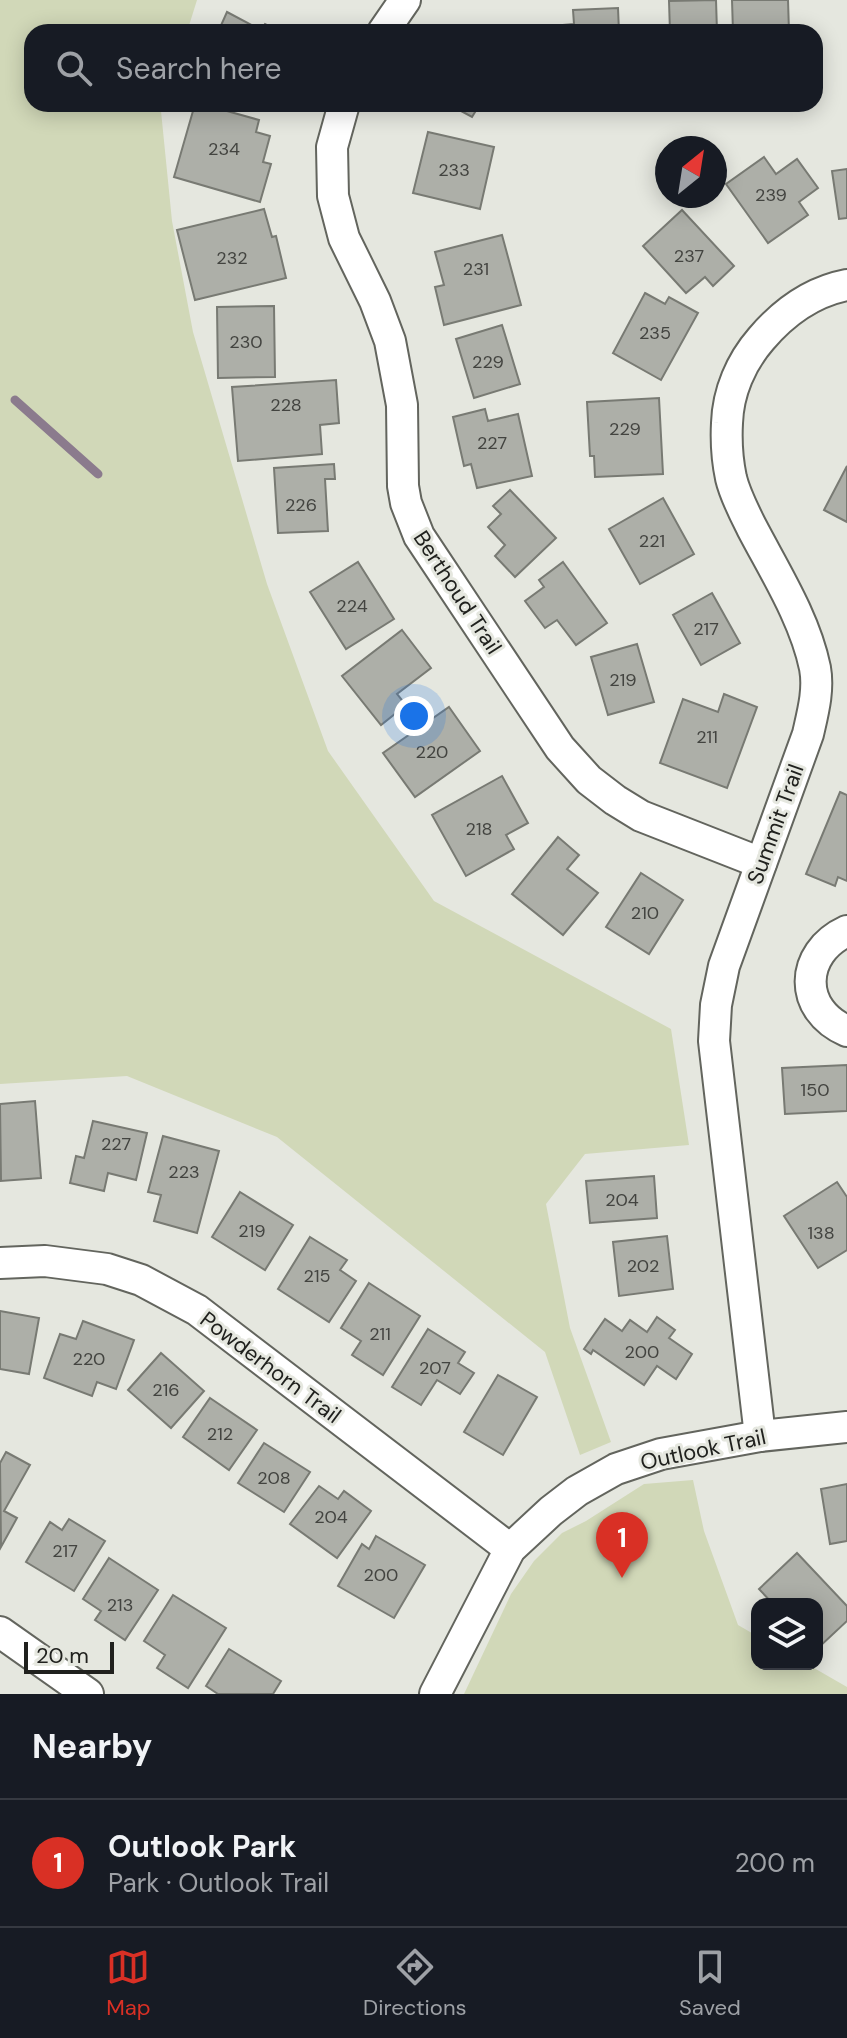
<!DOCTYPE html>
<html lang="en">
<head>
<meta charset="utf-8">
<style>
	:root { --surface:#171b24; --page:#20242c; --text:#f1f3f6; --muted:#9ea1a6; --line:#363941; --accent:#d93025 }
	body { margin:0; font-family:"DM Sans",sans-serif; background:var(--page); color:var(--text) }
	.controls { position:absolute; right:24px; bottom:24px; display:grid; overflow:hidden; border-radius:16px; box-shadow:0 4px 20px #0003 }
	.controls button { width:72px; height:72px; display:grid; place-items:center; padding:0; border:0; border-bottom:2px solid var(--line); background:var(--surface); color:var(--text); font:40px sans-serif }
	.compass { position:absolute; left:655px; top:136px; width:72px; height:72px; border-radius:50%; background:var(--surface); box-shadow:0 4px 20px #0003; rotate:30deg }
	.scale { position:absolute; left:24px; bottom:20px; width:90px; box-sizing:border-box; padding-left:8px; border:4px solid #20211e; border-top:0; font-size:22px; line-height:28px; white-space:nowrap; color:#20211e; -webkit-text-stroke:6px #e5e7df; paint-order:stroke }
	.you { position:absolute; left:414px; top:716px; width:28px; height:28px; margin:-20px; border:6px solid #fff; border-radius:50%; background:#1a73e8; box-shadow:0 0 0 12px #1a73e833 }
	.badge { display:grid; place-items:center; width:52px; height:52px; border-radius:50%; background:var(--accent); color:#fff; font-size:26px; font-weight:700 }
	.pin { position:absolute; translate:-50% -66px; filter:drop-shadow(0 2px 4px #0008) }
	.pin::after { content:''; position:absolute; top:42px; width:28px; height:24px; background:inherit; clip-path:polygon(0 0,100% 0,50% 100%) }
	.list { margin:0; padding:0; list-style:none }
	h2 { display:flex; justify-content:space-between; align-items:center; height:104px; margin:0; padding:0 32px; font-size:34px }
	h2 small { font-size:26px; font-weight:400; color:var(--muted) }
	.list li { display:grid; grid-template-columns:52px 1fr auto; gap:24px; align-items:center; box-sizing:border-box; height:128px; padding:0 32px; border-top:2px solid var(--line) }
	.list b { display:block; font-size:30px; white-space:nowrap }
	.list p { margin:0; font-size:26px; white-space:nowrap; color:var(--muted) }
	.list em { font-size:26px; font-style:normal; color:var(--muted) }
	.icon { flex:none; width:44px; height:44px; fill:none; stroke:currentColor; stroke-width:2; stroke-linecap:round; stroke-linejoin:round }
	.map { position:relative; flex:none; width:847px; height:1694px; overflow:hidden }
	.search { position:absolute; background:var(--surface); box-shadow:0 4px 20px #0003; left:24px; right:24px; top:24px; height:88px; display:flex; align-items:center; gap:20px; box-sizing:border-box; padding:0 28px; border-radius:24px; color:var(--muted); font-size:30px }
	.sheet { height:232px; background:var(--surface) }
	nav { display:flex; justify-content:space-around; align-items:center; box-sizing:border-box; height:112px; border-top:2px solid var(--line); background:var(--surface); font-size:22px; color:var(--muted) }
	nav a { display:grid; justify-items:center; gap:4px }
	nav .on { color:var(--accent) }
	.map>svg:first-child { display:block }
	.green { fill:#d1d8b8 }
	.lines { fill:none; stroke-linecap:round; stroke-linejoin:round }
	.stream { stroke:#8b7b8d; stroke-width:9 }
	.building { fill:#adafa8; stroke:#787a73; stroke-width:2 }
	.street-casing { stroke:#63655e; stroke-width:34 }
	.street { stroke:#fff; stroke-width:30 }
	.labels { text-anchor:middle; stroke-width:6; stroke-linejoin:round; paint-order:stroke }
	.number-label { font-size:18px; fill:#434440 }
	.street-label { font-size:22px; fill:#20211e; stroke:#e5e7df }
</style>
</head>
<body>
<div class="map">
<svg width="847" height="1694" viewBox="0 0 847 1694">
	<rect width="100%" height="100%" fill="#e5e7df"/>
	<g class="green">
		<polygon points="0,0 197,0 187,32 32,32 32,104 163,104 161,111 172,221 193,332 267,584 328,751 434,901 671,1029 689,1145 585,1154 546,1204 570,1328 611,1442 580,1455 545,1352 277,1137 127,1076 0,1084"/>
		<polygon points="693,1480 704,1531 738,1625 757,1636 757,1664 807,1664 847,1687 847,1694 464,1694 511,1594 534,1561 562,1533 586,1521 644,1484"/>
	</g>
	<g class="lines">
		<polyline class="stream" points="15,400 98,474"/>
	</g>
	<g class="building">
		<polygon points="716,0 717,32 668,32 670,32 669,1"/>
		<polygon points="732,0 788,0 789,32 733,32"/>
		<polygon points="618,8 619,32 552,32 552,26 574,24 573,10"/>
		<polygon points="227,12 261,30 265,24 281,32 208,32 211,26 219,30"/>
		<polygon points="195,104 202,104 259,120 256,132 270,136 263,162 271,164 260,202 174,177"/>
		<polygon points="448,104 480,104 472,117"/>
		<polygon points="428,132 494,147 480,209 413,193"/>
		<polygon points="764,157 776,174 797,159 818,188 799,202 808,215 768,243 726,184"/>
		<polygon points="847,169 847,218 839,219 832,171"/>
		<polygon points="264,209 272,237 276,236 286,278 195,300 177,230"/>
		<polygon points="682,210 734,266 713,286 705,277 686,293 643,246"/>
		<polygon points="502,235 521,305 444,325 435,287 444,285 435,252"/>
		<polygon points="645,293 665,304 669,297 698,313 661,380 613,353"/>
		<polygon points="274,306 275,377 218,378 217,307"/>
		<polygon points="502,325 520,384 474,398 456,339"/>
		<polygon points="336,380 339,423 320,425 322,454 238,461 232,387"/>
		<polygon points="659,398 663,474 595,477 594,456 590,456 587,402"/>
		<polygon points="485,409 488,421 518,414 532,476 477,488 471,464 464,466 453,417"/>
		<polygon points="334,464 335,479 325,479 328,531 278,533 274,468"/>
		<polygon points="847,466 847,522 824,510"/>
		<polygon points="510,490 556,538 515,577 495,556 505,545 488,527 501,514 493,506"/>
		<polygon points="663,498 694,554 640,584 609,529"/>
		<polygon points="358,562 394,619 346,649 310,592"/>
		<polygon points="563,562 607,623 576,645 557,620 545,628 525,601 544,587 539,580"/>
		<polygon points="712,593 740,643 701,665 673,615"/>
		<polygon points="402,630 431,668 397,694 406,705 381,725 342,676"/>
		<polygon points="637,644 654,702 608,715 591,657"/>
		<polygon points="724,694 757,707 727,788 660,763 683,699 718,712"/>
		<polygon points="449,707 480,751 415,797 383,753"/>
		<polygon points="502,776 528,823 506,835 514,849 466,876 432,815"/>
		<polygon points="840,792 847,795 847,881 838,877 835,886 806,874"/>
		<polygon points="558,837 579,855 567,869 598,893 563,935 512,894"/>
		<polygon points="641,873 683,900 649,954 606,927"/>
		<polygon points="847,1065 847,1111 785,1114 782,1068"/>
		<polygon points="35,1101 41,1178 1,1181 0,1104"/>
		<polygon points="93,1121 147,1133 136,1180 108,1173 104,1191 70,1183 76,1156 84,1158"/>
		<polygon points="163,1136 219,1151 197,1233 154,1221 161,1195 148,1192"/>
		<polygon points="654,1176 657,1218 590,1223 586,1181"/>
		<polygon points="837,1182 847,1197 847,1250 818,1268 784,1216"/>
		<polygon points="240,1192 293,1225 265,1270 212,1237"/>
		<polygon points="667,1236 673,1289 619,1296 613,1242"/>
		<polygon points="310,1237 347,1260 340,1270 356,1281 329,1322 278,1289"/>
		<polygon points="369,1283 420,1316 383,1375 352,1355 361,1341 341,1328"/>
		<polygon points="0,1311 39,1318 29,1374 0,1369"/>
		<polygon points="657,1317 675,1330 669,1338 692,1354 676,1379 657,1366 644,1385 593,1350 591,1354 584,1349 605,1319 622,1331 630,1320 647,1332"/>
		<polygon points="83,1321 134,1340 116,1389 97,1382 92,1396 44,1378 60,1334 76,1339"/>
		<polygon points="428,1329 465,1352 458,1363 474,1373 460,1394 437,1380 421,1405 392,1387"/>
		<polygon points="161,1353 204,1391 171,1428 128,1390"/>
		<polygon points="498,1375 537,1397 503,1455 464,1432"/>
		<polygon points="210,1398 257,1430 229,1470 183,1437"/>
		<polygon points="264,1443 310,1472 284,1512 238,1483"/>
		<polygon points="6,1452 30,1465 4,1511 17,1518 1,1547 0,1463"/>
		<polygon points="847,1484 847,1541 830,1544 821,1489"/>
		<polygon points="319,1486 338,1499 344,1491 371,1511 337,1558 290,1524"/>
		<polygon points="69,1519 105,1541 74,1591 26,1562 50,1522 62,1530"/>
		<polygon points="376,1536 425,1565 394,1618 338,1586 362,1544 369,1549"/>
		<polygon points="797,1553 847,1606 847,1621 817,1649 817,1604 773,1604 759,1589"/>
		<polygon points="109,1558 158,1590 125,1640 95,1620 101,1611 83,1599"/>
		<polygon points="173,1595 226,1628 188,1688 157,1668 165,1655 144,1641"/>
		<polygon points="229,1649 281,1681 273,1694 218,1694 206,1686"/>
	</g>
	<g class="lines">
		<defs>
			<g id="street">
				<polyline points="383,32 405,0"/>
				<polyline points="344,104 332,147 333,196 344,238 375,301 390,341 402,405 403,486 406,503 419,536 560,748 589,780 615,800 641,816 761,863"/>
				<path d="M 847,931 C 799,953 798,1010 847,1031"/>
				<polyline points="0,1263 45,1261 107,1269 141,1280 197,1310 510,1549"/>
				<path d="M 760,1436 L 714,1041 L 716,1005 L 724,966 L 808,734 C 813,712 819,690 815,668 C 805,619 775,572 752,528 C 744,512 735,495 731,478 C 727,459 726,441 727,423 C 728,392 741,362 761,339 C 784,312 811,292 847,285"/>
				<polyline points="0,1632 88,1694"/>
				<polyline points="435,1694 510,1549 551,1511 577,1491 616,1469 661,1454 760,1436 847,1427"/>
			</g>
		</defs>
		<use href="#street" class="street-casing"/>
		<use href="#street" class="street"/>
	</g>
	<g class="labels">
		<g class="number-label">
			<text x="224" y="155">234</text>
			<text x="454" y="176">233</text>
			<text x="771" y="201">239</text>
			<text x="689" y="262">237</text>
			<text x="232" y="264">232</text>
			<text x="476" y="275">231</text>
			<text x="655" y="339">235</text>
			<text x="246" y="348">230</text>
			<text x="488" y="368">229</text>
			<text x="286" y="411">228</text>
			<text x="625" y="435">229</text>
			<text x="492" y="449">227</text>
			<text x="301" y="511">226</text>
			<text x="652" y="547">221</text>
			<text x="352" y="612">224</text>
			<text x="706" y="635">217</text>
			<text x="623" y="686">219</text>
			<text x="707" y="743">211</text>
			<text x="432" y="758">220</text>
			<text x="479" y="835">218</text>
			<text x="645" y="919">210</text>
			<text x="815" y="1096">150</text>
			<text x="116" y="1150">227</text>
			<text x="184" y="1178">223</text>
			<text x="622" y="1206">204</text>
			<text x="252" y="1237">219</text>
			<text x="821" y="1239">138</text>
			<text x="643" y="1272">202</text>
			<text x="317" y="1282">215</text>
			<text x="380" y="1340">211</text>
			<text x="642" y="1358">200</text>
			<text x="89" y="1365">220</text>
			<text x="435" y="1374">207</text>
			<text x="166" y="1396">216</text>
			<text x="220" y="1440">212</text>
			<text x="274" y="1484">208</text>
			<text x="331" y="1523">204</text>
			<text x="65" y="1557">217</text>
			<text x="381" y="1581">200</text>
			<text x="120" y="1611">213</text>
		</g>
		<g class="street-label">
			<text transform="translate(458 592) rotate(57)" y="8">Berthoud Trail</text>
			<text transform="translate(775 824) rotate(-70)" y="8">Summit Trail</text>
			<text transform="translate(271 1367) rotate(37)" y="8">Powderhorn Trail</text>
			<text transform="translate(703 1449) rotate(-12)" y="8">Outlook Trail</text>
		</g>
	</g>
</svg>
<div class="controls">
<button><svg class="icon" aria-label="layers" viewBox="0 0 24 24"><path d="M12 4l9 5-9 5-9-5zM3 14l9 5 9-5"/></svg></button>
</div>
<svg class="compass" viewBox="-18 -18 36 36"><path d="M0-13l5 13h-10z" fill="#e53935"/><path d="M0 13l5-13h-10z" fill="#9ea1a6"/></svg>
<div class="scale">20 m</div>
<div class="you"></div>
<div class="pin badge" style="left:622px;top:1578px">1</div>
<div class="search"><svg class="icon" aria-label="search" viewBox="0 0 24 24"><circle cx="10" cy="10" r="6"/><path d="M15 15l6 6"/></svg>Search here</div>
</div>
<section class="sheet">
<h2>Nearby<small></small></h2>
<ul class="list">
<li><span class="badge">1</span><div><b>Outlook Park</b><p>Park · Outlook Trail</p></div><em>200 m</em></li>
</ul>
</section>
<nav>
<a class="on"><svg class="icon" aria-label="map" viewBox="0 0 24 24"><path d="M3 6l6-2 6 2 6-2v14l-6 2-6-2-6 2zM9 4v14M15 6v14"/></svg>Map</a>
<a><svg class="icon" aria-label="directions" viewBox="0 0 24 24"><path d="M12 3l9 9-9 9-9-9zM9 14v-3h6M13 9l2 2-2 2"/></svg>Directions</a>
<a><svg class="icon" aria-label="saved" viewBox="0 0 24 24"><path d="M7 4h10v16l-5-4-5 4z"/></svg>Saved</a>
</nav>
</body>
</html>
